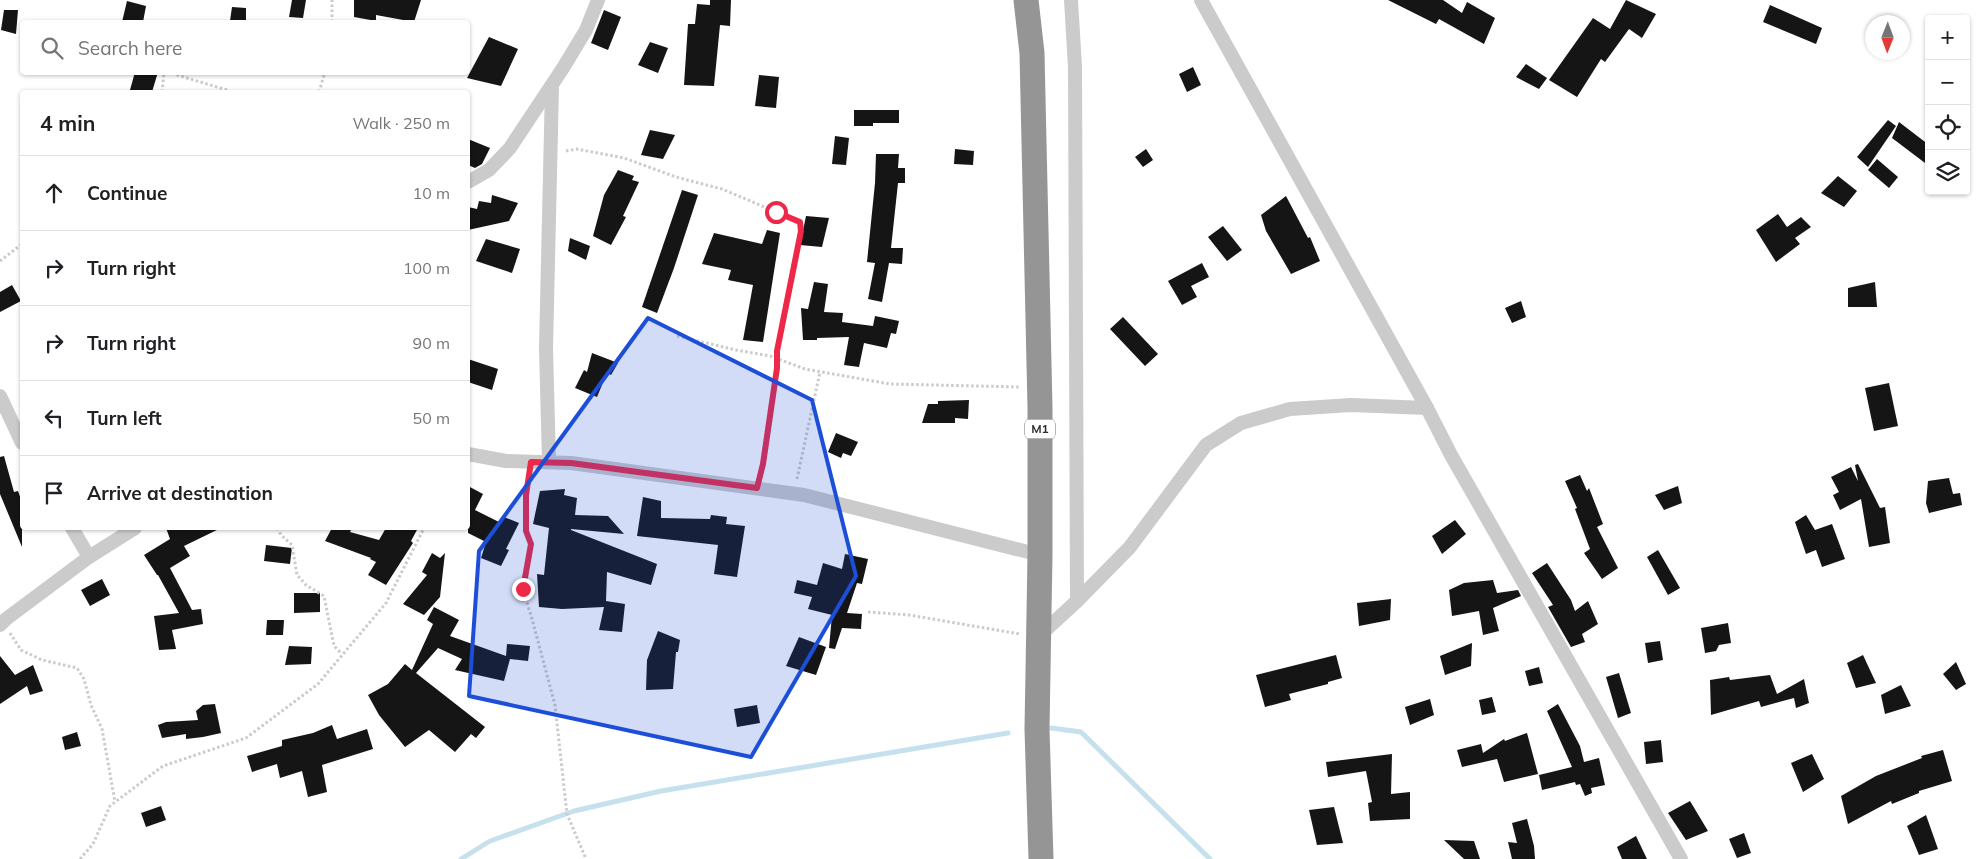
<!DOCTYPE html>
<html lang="en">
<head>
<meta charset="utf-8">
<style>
	:root { --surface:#fff; --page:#f6f6f6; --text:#202124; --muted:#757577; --line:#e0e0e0 }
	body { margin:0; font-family:Mulish,sans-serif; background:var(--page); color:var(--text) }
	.controls { position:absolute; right:15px; top:15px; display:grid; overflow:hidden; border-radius:5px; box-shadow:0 1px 4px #0004 }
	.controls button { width:45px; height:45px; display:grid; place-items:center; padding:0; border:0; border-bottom:1px solid var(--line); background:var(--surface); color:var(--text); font:25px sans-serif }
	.compass { position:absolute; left:1865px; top:15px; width:45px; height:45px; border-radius:50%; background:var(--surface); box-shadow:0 1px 4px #0004; rotate:181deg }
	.stop { position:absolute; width:15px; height:15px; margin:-11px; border:4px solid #ed2848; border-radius:50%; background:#fff }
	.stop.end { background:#ed2848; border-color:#fff; box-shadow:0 1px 5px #0008 }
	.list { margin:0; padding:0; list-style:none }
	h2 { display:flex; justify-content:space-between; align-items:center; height:65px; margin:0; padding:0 20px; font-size:21px }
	h2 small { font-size:16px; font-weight:400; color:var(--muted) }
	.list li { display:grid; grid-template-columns:32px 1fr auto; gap:15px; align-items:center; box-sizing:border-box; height:75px; padding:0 20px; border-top:1px solid var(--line) }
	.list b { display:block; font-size:19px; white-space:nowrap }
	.list em { font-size:16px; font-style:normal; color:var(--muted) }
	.icon { flex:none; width:28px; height:28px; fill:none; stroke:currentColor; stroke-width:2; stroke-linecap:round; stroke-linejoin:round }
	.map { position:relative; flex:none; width:1985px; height:859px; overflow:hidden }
	.search { position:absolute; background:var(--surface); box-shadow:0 1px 4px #0004; left:20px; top:20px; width:450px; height:55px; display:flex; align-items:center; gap:12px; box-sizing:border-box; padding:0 18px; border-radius:5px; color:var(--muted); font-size:19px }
	.panel { position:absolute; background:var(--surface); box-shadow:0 1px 4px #0004; left:20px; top:90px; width:450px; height:440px; border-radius:5px }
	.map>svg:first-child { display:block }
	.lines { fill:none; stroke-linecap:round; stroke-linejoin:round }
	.stream { stroke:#c6e1ed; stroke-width:5 }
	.building { fill:#151515 }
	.path { stroke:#cbcbcb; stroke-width:3; stroke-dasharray:2.5 2.5; stroke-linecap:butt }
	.street { stroke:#cbcbcb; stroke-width:14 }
	.highway { stroke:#959595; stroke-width:25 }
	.route { stroke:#ed2848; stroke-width:6 }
	.marked { fill:#1d4ed8; fill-opacity:0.2; stroke:#1d4ed8; stroke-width:4; stroke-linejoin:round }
	.labels { text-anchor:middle; stroke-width:5; stroke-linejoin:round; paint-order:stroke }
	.shield { fill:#fff; stroke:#6d6d6d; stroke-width:1 }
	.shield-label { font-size:12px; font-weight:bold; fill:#2e2e2e }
</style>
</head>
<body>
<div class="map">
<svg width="1985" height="859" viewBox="0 0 1985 859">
	<rect width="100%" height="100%" fill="#fff"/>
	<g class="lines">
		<g class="stream">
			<polyline points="1051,728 1081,732 1210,859"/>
			<polyline points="461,859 490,841 574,811 661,791 1008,733"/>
		</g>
	</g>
	<g class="building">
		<polygon points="292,0 306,0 303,18 289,17"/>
		<polygon points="354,0 421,0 414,22 376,15 376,21 354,17"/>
		<polygon points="710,0 731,0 730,26 720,25 714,86 684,85 688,24 695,24 697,4 710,5"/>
		<polygon points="1388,0 1443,0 1462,13 1467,2 1495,18 1484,44 1439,19 1436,24"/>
		<polygon points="1626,0 1656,14 1642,38 1629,29 1605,62 1601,59 1577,97 1549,80 1593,18 1610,29"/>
		<polygon points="127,1 146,6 143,22 122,22"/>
		<polygon points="1770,5 1822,28 1816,44 1763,22"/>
		<polygon points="232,7 246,8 246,22 230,21"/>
		<polygon points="4,10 18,10 16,34 1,30"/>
		<polygon points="604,10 621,17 608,50 591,43"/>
		<polygon points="489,37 518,49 501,86 467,78"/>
		<polygon points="650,42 668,48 658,73 638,65"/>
		<polygon points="1526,64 1547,78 1539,89 1516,77"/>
		<polygon points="1193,67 1201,85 1187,92 1179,74"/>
		<polygon points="135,72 158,72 152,92 138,92 130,90"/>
		<polygon points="759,75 779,77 776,108 755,106"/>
		<polygon points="854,110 899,110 899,123 873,123 873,126 854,126"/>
		<polygon points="1888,120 1896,126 1868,167 1857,157"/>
		<polygon points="1899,122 1929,145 1929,166 1892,138"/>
		<polygon points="650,130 675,135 663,159 641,155"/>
		<polygon points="835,136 849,138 846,165 832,164"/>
		<polygon points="468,139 490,148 482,164 475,168 468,165"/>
		<polygon points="955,149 974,151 973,165 954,164"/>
		<polygon points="1146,149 1153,160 1143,167 1135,157"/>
		<polygon points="876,154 899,154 898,168 905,168 905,183 898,183 891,248 903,248 902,264 889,263 882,302 868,299 875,263 867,262 875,183"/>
		<polygon points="1877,159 1898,177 1889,188 1868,170"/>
		<polygon points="618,170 634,176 632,180 639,182 623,216 626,217 611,245 593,236 604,195"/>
		<polygon points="1838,176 1857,191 1844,207 1821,193"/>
		<polygon points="682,190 698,195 674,268 657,313 642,307"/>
		<polygon points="492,195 518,203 509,221 468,230 468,207 477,209 479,201 491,203"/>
		<polygon points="1286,196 1308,238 1310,237 1320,261 1291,274 1266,231 1261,215"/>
		<polygon points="1778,214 1787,227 1801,217 1811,227 1795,238 1800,244 1776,262 1756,230"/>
		<polygon points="806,216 829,218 822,247 800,245"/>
		<polygon points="1223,226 1242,250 1227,261 1208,237"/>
		<polygon points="767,230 780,233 763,342 743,340 753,285 728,280 731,270 702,264 714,233 762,244"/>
		<polygon points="570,238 590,246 586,260 568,251"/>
		<polygon points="486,239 520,249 512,273 476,261"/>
		<polygon points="1202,263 1209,277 1191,286 1197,297 1182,305 1168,281"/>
		<polygon points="814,282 828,284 824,312 843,313 842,322 873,326 875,316 899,321 896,334 891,333 887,348 864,343 859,367 844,365 849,337 817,338 817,340 803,340 801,308 808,309"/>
		<polygon points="1875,282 1877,307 1848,307 1848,288"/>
		<polygon points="12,285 21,301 0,312 0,292"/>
		<polygon points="1521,301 1526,317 1512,323 1505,308"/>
		<polygon points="1123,317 1158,354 1145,366 1110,329"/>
		<polygon points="592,353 618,363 611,375 607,373 597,397 575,388 584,370 587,372"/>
		<polygon points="468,359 498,369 492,390 468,382"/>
		<polygon points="1889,383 1898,426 1874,431 1865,388"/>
		<polygon points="969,400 968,419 955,418 955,423 922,423 928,404 938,404 938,401"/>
		<polygon points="836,433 858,442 851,456 843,453 841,458 828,452"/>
		<polygon points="4,456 14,492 18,491 22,502 22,547 0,494 0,457"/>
		<polygon points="1858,464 1880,508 1885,507 1890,543 1869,547 1861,499 1840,510 1833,495 1839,492 1831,477 1851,467 1858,481 1855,465"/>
		<polygon points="1580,475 1587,491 1589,488 1603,524 1597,527 1618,568 1602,579 1584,553 1590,549 1575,509 1577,508 1565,481"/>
		<polygon points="1949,478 1953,494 1960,493 1962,505 1929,513 1926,503 1928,481"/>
		<polygon points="468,486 483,494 475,510 501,523 504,517 519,523 506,549 509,550 501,566 481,558 486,542 468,533"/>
		<polygon points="1678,486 1682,503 1664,510 1655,495"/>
		<polygon points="565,489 564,495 577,498 575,515 608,516 624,534 571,529 571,530 657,564 651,585 607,572 606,601 625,604 622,632 599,630 604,607 562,609 539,607 537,574 544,575 549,528 533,524 540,491"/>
		<polygon points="643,497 661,501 661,518 710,519 711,515 727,517 726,524 745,526 737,577 714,574 718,545 637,536"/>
		<polygon points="1806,515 1815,530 1832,524 1845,559 1822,567 1816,550 1806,554 1795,522"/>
		<polygon points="1455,520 1466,534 1442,554 1432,536"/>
		<polygon points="166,528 221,528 184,546 190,556 170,568 192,610 201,609 203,624 172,630 176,649 159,650 154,616 179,613 158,575 157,575 144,555 170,539"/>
		<polygon points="332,528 352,528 350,532 379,540 386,528 418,528 411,541 413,543 386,585 368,575 376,562 370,559 371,558 325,541"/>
		<polygon points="266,545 292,548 290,564 264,561"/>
		<polygon points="1658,550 1680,588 1668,595 1647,557"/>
		<polygon points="432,553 440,558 445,553 440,597 424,615 403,604 427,575 422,572"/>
		<polygon points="845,554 868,559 862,584 857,583 847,613 862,614 861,629 842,628 835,649 829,648 832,615 808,609 812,597 794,593 797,580 817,585 823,563 842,569"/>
		<polygon points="1547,563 1571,600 1575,611 1588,601 1598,624 1582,634 1585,642 1571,647 1548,607 1553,605 1532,573"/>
		<polygon points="102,579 110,595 90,606 81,590"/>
		<polygon points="1493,580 1497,593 1518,590 1521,596 1493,608 1499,631 1483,635 1479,611 1452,616 1449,590 1464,583"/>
		<polygon points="294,593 320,593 320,612 294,613"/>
		<polygon points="1391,599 1390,620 1359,626 1357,603"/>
		<polygon points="434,607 459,620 450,636 506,656 507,644 530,646 528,661 510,659 504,681 455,670 462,659 438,648 416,673 485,727 476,738 471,734 455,752 429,730 405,747 379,715 368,695 388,684 405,664 412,670 433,624 427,620"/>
		<polygon points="267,620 284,620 283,635 266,635"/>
		<polygon points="1728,623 1731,643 1719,645 1716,651 1705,653 1701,628"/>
		<polygon points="658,631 680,640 678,652 676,652 673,689 646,690 647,660"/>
		<polygon points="799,637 826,647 816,675 786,666"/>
		<polygon points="1660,641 1663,660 1648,663 1645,643"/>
		<polygon points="1472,643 1471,666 1445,675 1440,656"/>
		<polygon points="289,646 312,647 311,664 285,665"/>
		<polygon points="1336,655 1342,678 1328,682 1328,684 1289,694 1291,700 1265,707 1256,675"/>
		<polygon points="1863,655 1876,683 1856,688 1847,663"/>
		<polygon points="0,656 15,675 33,665 43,691 30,695 27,686 0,704"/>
		<polygon points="1956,662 1966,684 1956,690 1943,674"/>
		<polygon points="1539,667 1543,683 1529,686 1525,671"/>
		<polygon points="1619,673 1631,713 1618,718 1606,677"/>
		<polygon points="1770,675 1777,694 1804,679 1809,703 1796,708 1794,698 1761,707 1759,701 1711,715 1710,680 1729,677 1730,680"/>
		<polygon points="1901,685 1911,706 1885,714 1881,695"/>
		<polygon points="1492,697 1496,712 1482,715 1479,700"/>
		<polygon points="1430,699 1434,715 1410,725 1405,707"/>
		<polygon points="215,704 221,733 203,737 186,739 186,734 162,738 158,725 166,722 198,720 196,711 203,705"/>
		<polygon points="1558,704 1580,746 1584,762 1599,758 1605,785 1591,788 1592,793 1585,796 1580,784 1576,785 1575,782 1542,790 1539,775 1572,767 1547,711"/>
		<polygon points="757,705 760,723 737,727 734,709"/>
		<polygon points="332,725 337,739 367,729 373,749 322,765 327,792 308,797 302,771 280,778 277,764 252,772 247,756 282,746 282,740 313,733"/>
		<polygon points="77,732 81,746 65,750 62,737"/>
		<polygon points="1527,733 1538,774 1504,782 1497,759 1462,767 1457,750 1481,744 1483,753 1504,739 1505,741"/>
		<polygon points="1661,740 1663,762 1646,764 1644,742"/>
		<polygon points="1943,750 1952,781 1919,791 1919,793 1892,804 1891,801 1848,824 1841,796 1876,776 1922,758 1921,756"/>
		<polygon points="1392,754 1391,794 1410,792 1410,819 1370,821 1368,803 1372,802 1366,771 1328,777 1326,762"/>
		<polygon points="1812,754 1824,779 1803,792 1791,763"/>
		<polygon points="1690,801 1708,831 1686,840 1668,813"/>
		<polygon points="161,806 166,820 146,827 141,813"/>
		<polygon points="1334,807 1343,843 1317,845 1309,810"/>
		<polygon points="1926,815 1938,849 1919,855 1907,826"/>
		<polygon points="1527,819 1534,846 1535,859 1512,859 1508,842 1517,843 1512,823"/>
		<polygon points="1744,833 1751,853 1737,858 1729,839"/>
		<polygon points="1636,836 1647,859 1622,859 1617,847"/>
		<polygon points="1444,840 1474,841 1480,859 1464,859"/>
	</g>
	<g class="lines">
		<g class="path">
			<polyline points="332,22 332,0"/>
			<polyline points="167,72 227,90 227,92"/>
			<polyline points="162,92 164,72"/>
			<polyline points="319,92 325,72"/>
			<polyline points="566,151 577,149 624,158 676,177 722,189 800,222 801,231 777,351 777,368 760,474"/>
			<polyline points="0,261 22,244"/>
			<polyline points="677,336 736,350 770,356 805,369 890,384 1021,387"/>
			<polyline points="529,475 526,495 526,531 531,544 523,589 532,619 555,705 567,814 586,859"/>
			<polyline points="797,479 820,372"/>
			<polyline points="277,528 281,535 292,545 297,575 306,585 324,596 334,646 342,654"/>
			<polyline points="868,612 909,615 1020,634"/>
			<polyline points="10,633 21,650 42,660 77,668 84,679 91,705 102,729 115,802"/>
			<polyline points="80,859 93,844 110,806 163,766 246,738 318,684 386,603 424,528"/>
		</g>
		<g class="street">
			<polyline points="1071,0 1075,67 1077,601"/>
			<polyline points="1201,0 1427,408"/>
			<polyline points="468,182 489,170 510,148 563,68 586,30 598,0"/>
			<polyline points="0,396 22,443"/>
			<polyline points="468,454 506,461 571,463 804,495 1040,555"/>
			<polyline points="549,462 546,348 552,87"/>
			<polyline points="72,528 89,557"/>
			<polyline points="0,625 6,619 89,557 135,528"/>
			<polyline points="1039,636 1077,601 1130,547 1206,445 1241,423 1290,409 1351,405 1427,408 1451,455 1681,859"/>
		</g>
		<polyline class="highway" points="1026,0 1032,53 1040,408 1040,555 1037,729 1041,859"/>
	</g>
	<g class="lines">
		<polyline class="route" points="523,589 531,544 526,531 526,495 531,462 571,463 757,488 763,464 777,368 777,351 801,231 800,222 776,212"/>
	</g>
	<path class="marked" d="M 648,318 L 812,400 L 856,576 L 751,757 L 469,696 L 479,551 Z"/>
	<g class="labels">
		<rect class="shield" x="1025" y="419.5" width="30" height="19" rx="4"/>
		<g class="shield-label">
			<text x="1040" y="433">M1</text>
		</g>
	</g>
</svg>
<div class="controls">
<button>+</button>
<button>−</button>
<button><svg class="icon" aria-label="locate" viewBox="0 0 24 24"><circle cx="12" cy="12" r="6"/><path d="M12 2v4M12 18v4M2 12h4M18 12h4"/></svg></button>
<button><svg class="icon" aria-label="layers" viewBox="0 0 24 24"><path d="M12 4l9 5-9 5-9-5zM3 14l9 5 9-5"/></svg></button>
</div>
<svg class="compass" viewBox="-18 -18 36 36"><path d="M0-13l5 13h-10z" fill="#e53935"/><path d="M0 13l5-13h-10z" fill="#757577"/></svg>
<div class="stop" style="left:776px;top:212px"></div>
<div class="stop end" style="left:523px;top:589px"></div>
<div class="search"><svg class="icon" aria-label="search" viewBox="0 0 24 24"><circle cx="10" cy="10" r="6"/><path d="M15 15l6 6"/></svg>Search here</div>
<section class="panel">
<h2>4 min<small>Walk · 250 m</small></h2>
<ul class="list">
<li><svg class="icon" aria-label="ahead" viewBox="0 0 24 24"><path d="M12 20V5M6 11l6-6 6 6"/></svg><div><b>Continue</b></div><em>10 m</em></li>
<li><svg class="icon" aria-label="right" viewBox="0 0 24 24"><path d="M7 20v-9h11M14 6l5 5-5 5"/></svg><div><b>Turn right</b></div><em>100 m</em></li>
<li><svg class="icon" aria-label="right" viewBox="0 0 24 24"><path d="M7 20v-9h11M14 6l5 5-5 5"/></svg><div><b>Turn right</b></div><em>90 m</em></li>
<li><svg class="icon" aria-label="left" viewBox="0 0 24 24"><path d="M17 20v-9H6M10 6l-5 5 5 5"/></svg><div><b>Turn left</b></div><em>50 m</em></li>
<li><svg class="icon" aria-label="arrive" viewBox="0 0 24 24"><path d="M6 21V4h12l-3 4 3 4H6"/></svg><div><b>Arrive at destination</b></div></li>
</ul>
</section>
</div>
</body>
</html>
